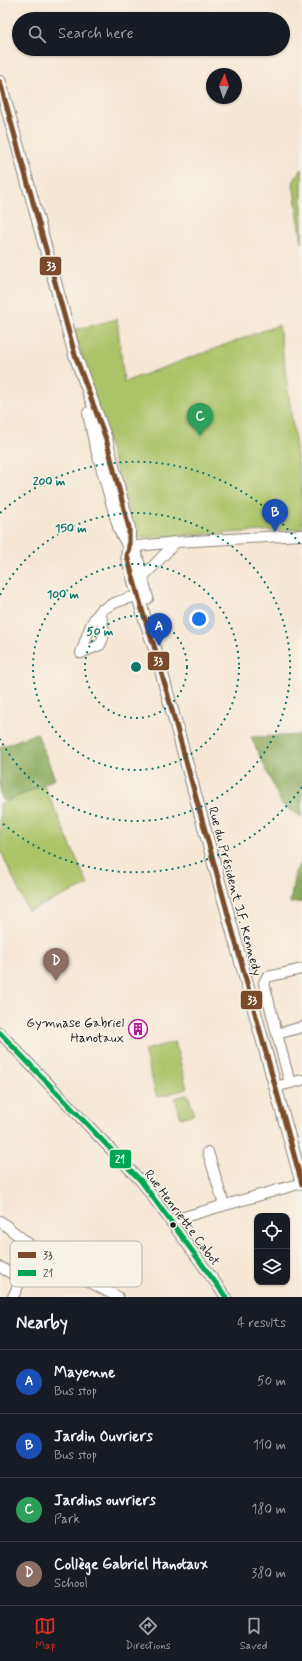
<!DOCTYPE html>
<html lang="en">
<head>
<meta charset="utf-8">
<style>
	:root { --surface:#171b24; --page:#20242c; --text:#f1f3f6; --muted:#9ea1a6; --line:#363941; --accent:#d93025 }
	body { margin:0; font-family:Mynerve,sans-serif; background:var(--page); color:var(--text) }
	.controls { position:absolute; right:12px; bottom:12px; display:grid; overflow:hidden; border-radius:8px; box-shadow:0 1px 3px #0004 }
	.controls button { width:36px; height:36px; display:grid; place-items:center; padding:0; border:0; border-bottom:1px solid var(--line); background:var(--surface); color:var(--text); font:20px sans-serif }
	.compass { position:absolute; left:206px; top:68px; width:36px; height:36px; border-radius:50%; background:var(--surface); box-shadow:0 1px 3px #0004; rotate:3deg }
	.you { position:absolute; left:199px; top:619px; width:14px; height:14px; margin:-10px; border:3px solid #fff; border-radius:50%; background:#1a73e8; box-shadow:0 0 0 6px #1a73e833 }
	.badge { display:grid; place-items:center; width:26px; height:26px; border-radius:50%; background:var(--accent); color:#fff; font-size:13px; font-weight:700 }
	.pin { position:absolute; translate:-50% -33px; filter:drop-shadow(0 1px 2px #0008) }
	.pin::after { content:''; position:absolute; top:21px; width:14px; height:12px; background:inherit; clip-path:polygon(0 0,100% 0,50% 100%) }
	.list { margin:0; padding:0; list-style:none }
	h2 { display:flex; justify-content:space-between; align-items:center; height:52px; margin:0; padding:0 16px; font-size:17px }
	h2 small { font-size:13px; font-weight:400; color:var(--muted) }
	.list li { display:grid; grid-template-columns:26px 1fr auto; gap:12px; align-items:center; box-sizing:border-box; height:64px; padding:0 16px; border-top:1px solid var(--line) }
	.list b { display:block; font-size:15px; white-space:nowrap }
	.list p { margin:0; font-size:13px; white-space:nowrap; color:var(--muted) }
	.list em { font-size:13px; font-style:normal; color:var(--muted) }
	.icon { flex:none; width:22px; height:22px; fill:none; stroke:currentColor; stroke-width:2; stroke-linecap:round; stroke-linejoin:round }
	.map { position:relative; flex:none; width:302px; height:1297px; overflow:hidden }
	.search { position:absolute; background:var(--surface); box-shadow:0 1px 3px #0004; left:12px; right:12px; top:12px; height:44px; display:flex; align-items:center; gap:10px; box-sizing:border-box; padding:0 14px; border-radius:22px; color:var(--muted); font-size:15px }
	.sheet { height:308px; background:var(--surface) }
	nav { display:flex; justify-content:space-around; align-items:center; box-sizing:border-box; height:56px; border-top:1px solid var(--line); background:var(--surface); font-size:11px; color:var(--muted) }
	nav a { display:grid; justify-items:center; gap:2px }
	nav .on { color:var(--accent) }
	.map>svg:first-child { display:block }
	.green { fill:#acc368; stroke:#647042 }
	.forest { fill:#89a95c; stroke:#52623c }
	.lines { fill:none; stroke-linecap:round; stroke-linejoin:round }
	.minor-casing { stroke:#898278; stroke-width:12 }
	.major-casing { stroke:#898278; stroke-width:14 }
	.minor { stroke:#fff; stroke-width:10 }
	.major { stroke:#fff; stroke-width:12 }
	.bus-1-casing { stroke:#f7f3e8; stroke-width:8 }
	.bus-2-casing { stroke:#f7f3e8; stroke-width:8 }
	.bus-1 { stroke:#7a4b2a; stroke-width:5 }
	.bus-2 { stroke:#00a651; stroke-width:5 }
	.ring { fill:none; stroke:#0f766e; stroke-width:2; stroke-dasharray:2 4 }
	.bus-dot { fill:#1c1c1c; stroke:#f7f3e8; stroke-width:1.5 }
	.labels { text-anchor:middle; stroke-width:3; stroke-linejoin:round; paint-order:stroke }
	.street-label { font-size:13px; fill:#1c1c1c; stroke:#f7f3e8 }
	.poi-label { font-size:13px; fill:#1c1c1c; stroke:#f7f3e8; text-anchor:end }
	.key { fill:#f7f3e8; stroke:#b5b2ab; stroke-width:1 }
	.key-label { font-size:11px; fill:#1c1c1c }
	.centre { fill:#0f766e; stroke:#f7f3e8; stroke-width:2 }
	.ring-label { font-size:12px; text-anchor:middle; font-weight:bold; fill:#0f766e; stroke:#f7f3e8; stroke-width:3; stroke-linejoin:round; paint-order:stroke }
	.line-badge { stroke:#f7f3e8; stroke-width:1.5 }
	.badge-label { font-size:11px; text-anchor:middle; font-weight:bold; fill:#fff }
</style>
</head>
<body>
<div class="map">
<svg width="302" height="1297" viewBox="0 0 302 1297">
	<rect width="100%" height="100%" fill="#f7f3e8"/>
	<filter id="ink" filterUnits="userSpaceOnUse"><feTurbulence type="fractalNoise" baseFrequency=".025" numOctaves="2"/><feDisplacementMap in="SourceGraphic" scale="8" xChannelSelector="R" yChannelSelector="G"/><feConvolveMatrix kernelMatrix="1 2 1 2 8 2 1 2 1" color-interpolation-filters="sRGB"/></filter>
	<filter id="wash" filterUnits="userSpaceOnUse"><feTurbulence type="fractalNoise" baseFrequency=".012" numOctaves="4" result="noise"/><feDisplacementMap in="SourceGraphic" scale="16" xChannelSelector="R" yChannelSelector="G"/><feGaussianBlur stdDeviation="0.9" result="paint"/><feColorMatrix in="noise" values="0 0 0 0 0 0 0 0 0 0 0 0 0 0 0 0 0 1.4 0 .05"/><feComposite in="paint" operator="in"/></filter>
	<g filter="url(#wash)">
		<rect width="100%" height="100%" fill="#f6e7d4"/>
		<g class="green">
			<polygon points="302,169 302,243 293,182"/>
			<polygon points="117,319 124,382 279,325 302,491 302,529 137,538 74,330"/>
			<polygon points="44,785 88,885 28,911 0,849 0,804"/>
			<polygon points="175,1042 187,1089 157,1097 144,1050"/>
			<polygon points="188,1094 194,1114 181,1118 175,1098"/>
		</g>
		<g class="forest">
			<polygon points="37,733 55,779 7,801 2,800 0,795 0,747"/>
			<polygon points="302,735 302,817 282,805 251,737"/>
			<polygon points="302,862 302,902 290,903 295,872"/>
		</g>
	</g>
	<g filter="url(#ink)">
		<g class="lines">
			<defs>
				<g id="minor">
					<polyline points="129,547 176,542 302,535"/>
					<polyline points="142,578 176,542"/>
					<path d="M 81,653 C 85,643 87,633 92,623 C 101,603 126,599 146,594"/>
					<polyline points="81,653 100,645 103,638 104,631 100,610"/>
					<polyline points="0,1033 141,1181 226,1297"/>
					<polyline points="277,1034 264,983 267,977 302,969"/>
					<polyline points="290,1083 277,1034 302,1027"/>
					<polyline points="275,1087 302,1080"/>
					<polyline points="208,1152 224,1205"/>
					<polyline points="0,1221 35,1249 75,1274 118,1297"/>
					<polyline points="170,1221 302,1183"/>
					<polyline points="0,1267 21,1279"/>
					<polyline points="13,1297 35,1249"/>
				</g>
				<g id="major">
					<polyline points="0,82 75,355 106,439 129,528 129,547 127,556 143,613 156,652 302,1184"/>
					<polyline points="89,413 95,442 120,530 129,547 135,551 147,598"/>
				</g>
			</defs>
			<use href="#minor" class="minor-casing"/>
			<use href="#major" class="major-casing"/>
			<use href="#minor" class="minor"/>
			<use href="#major" class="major"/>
			<defs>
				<polyline id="bus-1" points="0,82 75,355 106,439 129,528 129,547 127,556 143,613 156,652 302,1184"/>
				<polyline id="bus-2" points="0,1033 141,1181 226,1297"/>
			</defs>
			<use href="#bus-1" class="bus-1-casing"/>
			<use href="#bus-2" class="bus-2-casing"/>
			<use href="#bus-1" class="bus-1"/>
			<use href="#bus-2" class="bus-2"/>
		</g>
	</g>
	<g class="ring">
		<circle cx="136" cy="667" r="51"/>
		<circle cx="136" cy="667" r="103"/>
		<path d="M0 595A154 154 0 1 1 0 739"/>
		<path d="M302 787A205 205 0 0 1 0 821M0 513A205 205 0 0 1 302 547"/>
	</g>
	<defs>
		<symbol id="building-ring" viewBox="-11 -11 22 22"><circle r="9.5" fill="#f7f3e8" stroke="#b5179e" stroke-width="1.5"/><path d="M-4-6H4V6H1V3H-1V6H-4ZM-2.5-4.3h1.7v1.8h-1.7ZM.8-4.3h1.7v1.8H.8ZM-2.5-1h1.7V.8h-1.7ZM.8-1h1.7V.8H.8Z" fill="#b5179e"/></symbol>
	</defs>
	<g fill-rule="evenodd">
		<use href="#building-ring" x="127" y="1018" width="22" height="22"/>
	</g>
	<circle class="bus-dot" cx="173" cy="1225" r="3.5"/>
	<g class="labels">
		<g class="street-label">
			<text transform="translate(236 891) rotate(75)" y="5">Rue du Président J.F. Kennedy</text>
			<text transform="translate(183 1217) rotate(53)" y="5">Rue Henriette Cabot</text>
		</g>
		<g class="poi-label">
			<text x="124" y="1027">Gymnase Gabriel<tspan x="124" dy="15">Hanotaux</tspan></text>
		</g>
	</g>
	<rect x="10" y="1241" width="132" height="46" rx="6" class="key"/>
	<rect x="18" y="1252" width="18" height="6" fill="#7a4b2a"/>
	<rect x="18" y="1270" width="18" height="6" fill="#00a651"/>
	<g class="key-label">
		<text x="43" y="1259">33</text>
		<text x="43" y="1277">21</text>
	</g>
	<circle cx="136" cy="667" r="6" class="centre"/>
	<g class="ring-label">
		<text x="49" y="485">200 m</text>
		<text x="71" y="532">150 m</text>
		<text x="63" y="598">100 m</text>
		<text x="100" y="635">50 m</text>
	</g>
	<g class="line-badge">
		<rect x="39" y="256" width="23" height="20" rx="4" fill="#7a4b2a"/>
		<rect x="147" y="651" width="23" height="20" rx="4" fill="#7a4b2a"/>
		<rect x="240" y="990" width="23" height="20" rx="4" fill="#7a4b2a"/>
		<rect x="109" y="1149" width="23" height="20" rx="4" fill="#00a651"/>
	</g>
	<g class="badge-label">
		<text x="51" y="270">33</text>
		<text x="158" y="665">33</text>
		<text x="252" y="1004">33</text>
		<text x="120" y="1163">21</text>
	</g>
</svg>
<div class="controls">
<button><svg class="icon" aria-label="locate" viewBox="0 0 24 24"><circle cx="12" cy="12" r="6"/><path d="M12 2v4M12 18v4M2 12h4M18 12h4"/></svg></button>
<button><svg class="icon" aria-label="layers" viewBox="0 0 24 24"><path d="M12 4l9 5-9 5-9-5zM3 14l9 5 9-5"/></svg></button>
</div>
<svg class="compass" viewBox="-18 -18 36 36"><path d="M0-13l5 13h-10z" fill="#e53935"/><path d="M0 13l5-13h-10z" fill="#9ea1a6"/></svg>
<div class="you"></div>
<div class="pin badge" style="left:159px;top:646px;background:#1a4fb4">A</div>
<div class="pin badge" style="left:275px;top:532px;background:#1a4fb4">B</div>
<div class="pin badge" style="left:200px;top:436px;background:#2e9e5b">C</div>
<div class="pin badge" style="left:56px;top:981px;background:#8d6e63">D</div>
<div class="search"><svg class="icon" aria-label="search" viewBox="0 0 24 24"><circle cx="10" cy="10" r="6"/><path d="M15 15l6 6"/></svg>Search here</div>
</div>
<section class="sheet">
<h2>Nearby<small>4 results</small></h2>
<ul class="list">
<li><span class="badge" style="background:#1a4fb4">A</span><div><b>Mayenne</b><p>Bus stop</p></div><em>50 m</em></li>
<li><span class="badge" style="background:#1a4fb4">B</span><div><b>Jardin Ouvriers</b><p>Bus stop</p></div><em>110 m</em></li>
<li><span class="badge" style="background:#2e9e5b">C</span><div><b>Jardins ouvriers</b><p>Park</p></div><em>180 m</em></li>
<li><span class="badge" style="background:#8d6e63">D</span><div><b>Collège Gabriel Hanotaux</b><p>School</p></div><em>380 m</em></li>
</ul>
</section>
<nav>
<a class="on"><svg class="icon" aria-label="map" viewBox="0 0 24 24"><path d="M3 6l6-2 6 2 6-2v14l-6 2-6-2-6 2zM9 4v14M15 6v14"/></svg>Map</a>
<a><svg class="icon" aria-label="directions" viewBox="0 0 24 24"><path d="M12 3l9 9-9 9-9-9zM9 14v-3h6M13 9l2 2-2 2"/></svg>Directions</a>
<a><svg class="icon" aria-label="saved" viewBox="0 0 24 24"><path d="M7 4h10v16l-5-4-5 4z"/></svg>Saved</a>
</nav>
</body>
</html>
